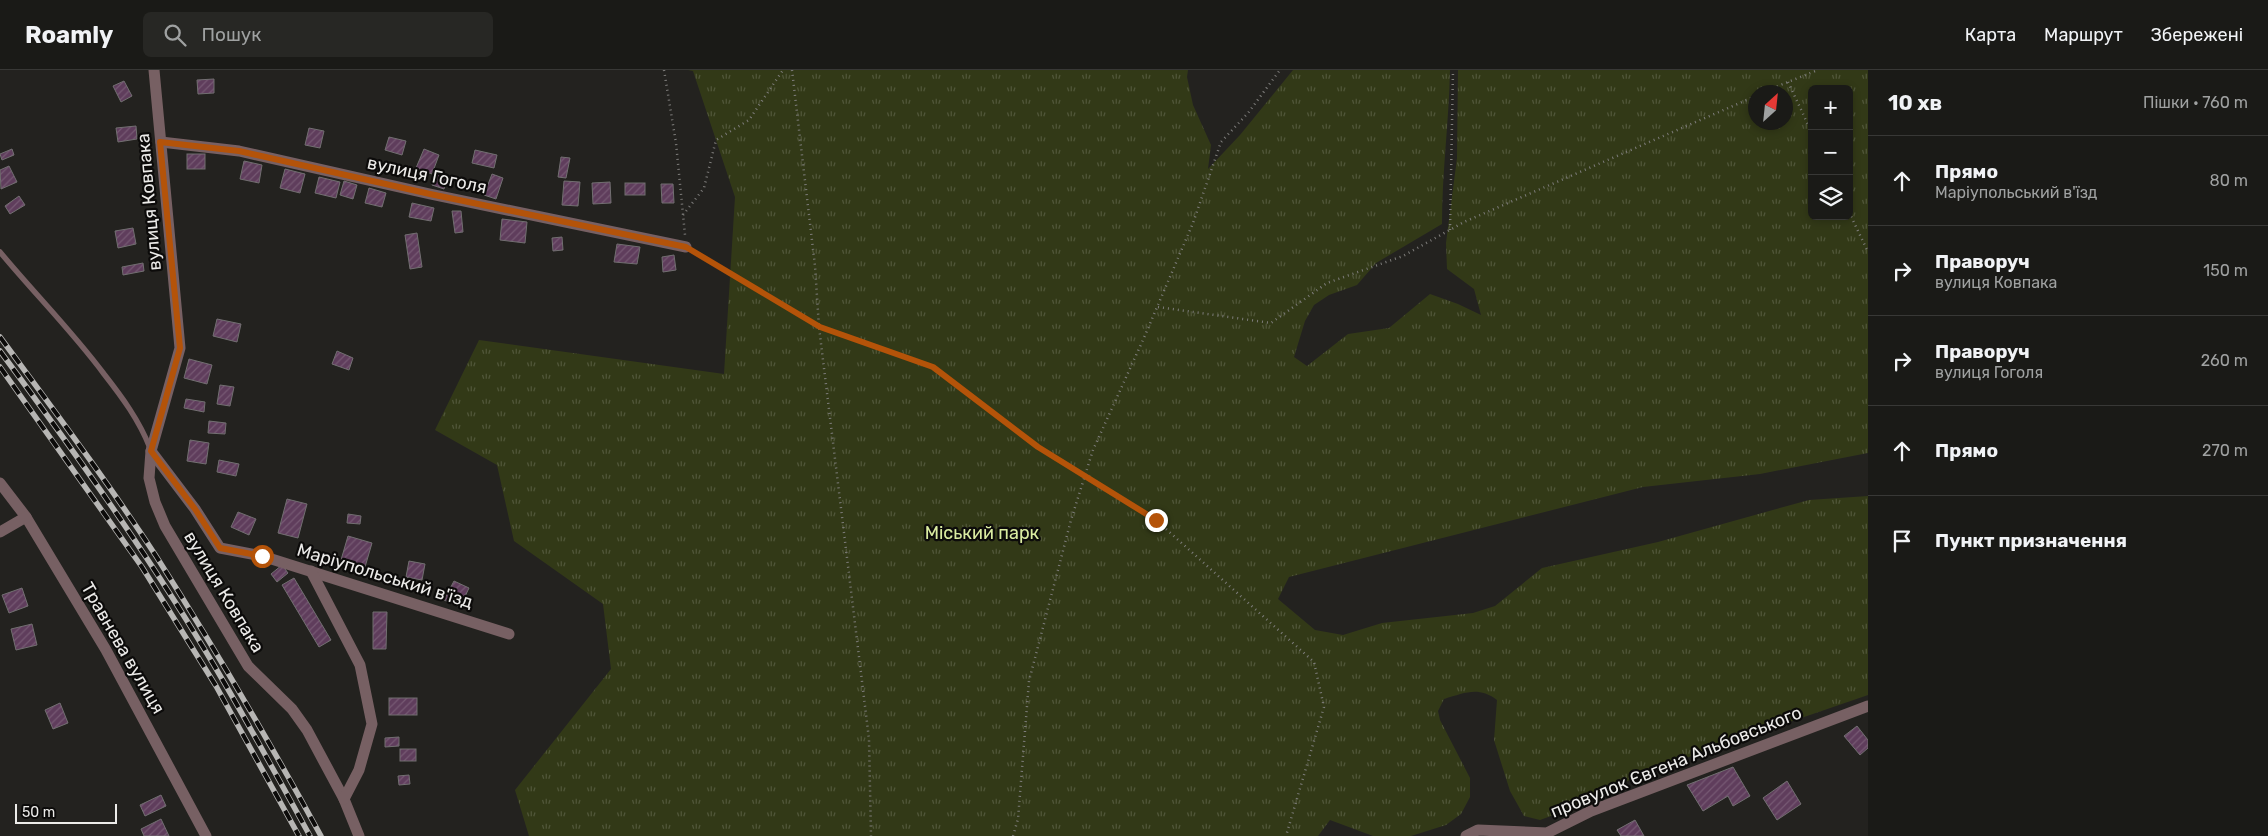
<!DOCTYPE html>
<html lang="uk">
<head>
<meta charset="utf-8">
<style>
	:root { --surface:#1a1a17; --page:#272724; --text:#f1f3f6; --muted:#9fa1a1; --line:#383836 }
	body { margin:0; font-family:Rubik,sans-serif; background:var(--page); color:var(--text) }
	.controls { position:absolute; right:15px; top:15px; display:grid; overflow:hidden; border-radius:8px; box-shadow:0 2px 8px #0003 }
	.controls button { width:45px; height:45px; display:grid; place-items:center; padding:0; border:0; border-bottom:1px solid var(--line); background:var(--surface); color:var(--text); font:25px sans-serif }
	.compass { position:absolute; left:1748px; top:15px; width:45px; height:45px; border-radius:50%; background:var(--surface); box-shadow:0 2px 8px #0003; rotate:27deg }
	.scale { position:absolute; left:15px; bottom:12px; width:102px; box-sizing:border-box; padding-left:5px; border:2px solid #ecebe9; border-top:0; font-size:14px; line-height:18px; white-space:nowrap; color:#ecebe9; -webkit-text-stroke:4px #0c0b0a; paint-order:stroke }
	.stop { position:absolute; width:15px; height:15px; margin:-11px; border:4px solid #b45309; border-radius:50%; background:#fff }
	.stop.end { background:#b45309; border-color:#fff; box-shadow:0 1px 5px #0008 }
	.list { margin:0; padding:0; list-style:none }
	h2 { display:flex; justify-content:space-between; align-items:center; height:65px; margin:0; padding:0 20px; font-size:21px }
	h2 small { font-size:16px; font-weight:400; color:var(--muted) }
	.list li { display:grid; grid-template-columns:32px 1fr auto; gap:15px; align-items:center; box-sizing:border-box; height:90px; padding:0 20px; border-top:1px solid var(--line) }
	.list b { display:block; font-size:19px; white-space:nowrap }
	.list p { margin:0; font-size:16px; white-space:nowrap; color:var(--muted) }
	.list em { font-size:16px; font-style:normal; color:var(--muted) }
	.icon { flex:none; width:28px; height:28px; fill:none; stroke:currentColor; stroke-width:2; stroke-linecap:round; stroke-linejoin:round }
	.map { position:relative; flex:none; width:1868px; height:766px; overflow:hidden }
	header { display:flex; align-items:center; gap:30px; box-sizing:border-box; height:70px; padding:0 25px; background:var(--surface); border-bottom:1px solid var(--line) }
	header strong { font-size:24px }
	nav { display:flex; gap:28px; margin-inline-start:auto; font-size:18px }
	.search { width:350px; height:45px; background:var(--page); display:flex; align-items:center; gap:12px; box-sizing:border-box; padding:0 18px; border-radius:8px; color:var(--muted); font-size:19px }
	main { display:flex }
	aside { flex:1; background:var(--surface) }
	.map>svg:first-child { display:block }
	.park { fill:url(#park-tufts); fill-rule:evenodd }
	.building { fill:url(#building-hatch); stroke:#726f71 }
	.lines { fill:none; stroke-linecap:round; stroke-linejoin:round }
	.path { stroke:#7e7d7b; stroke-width:2.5; stroke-dasharray:1 4; stroke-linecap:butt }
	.lane { stroke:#776063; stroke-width:5.5 }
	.street { stroke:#776063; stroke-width:11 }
	.rail-casing { stroke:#b7b6b4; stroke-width:5.5 }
	.rail { stroke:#0c0b0a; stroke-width:4; stroke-dasharray:11; stroke-linecap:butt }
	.route { stroke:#b45309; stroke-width:6 }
	.labels { text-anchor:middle; stroke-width:4.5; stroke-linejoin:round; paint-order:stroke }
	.street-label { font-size:18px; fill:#ecebe9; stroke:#0c0b0a }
	.park-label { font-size:18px; fill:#daeca1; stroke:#0c0b0a }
</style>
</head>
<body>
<header>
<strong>Roamly</strong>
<div class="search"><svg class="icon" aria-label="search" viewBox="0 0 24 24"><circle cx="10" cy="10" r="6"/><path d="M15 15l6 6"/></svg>Пошук</div>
<nav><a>Карта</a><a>Маршрут</a><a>Збережені</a></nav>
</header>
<main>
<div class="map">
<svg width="1868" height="766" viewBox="0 0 1868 766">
	<defs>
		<pattern id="park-tufts" width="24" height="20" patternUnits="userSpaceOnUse" patternTransform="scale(1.25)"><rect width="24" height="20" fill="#323917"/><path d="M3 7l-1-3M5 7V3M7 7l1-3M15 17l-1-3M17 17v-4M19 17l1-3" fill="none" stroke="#505639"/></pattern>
		<pattern id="building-hatch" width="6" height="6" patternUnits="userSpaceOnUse" patternTransform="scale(1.25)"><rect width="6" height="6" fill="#5f3d5c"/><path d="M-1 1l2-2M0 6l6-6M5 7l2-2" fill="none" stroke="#765973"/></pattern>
	</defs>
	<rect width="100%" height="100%" fill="#23221f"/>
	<path class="park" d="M 688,0 L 1188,0 L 1187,7 L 1193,35 L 1211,75 L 1208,99 L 1240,65 L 1293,0 L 1450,0 C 1449,51 1442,102 1442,154 L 1376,193 L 1357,215 L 1329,225 L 1314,235 L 1305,251 L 1294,287 L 1307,296 L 1348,264 L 1389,258 L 1430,224 L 1458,234 L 1481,245 L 1474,219 L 1447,199 L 1446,173 L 1457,88 L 1458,0 L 1868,0 L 1868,383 L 1760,404 L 1643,417 L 1289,507 L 1278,529 L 1315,560 L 1343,565 L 1382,553 L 1473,543 L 1495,536 L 1542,498 L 1658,472 L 1809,430 L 1868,426 L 1868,625 L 1651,700 L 1562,742 L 1540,750 L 1524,746 L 1510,721 L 1494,670 L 1497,630 C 1478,616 1465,623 1444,629 L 1438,641 L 1440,650 L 1470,708 L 1470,727 L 1461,744 L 1446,755 L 1411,766 L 1373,766 L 1330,750 L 1318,766 L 529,766 L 515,720 L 611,599 L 603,534 L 514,471 L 497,395 L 435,360 L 479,270 L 724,304 L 735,127 L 693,1 ZM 1812,19 L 1849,19 L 1849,146 L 1812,146 ZM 1756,22 L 1786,22 L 1786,52 L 1756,52 Z"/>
	<g class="building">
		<polygon points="214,9 214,23 198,24 197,10"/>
		<polygon points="124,11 132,26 121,32 113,16"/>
		<polygon points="136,56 137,69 118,72 116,58"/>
		<polygon points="309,58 324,61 320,78 305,75"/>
		<polygon points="389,67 406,71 402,85 385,80"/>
		<polygon points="12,79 14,85 2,90 0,84"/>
		<polygon points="424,79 439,85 432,104 416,98"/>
		<polygon points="475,80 497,85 494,98 472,93"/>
		<rect x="187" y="84" width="18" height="15"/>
		<polygon points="561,87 570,88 566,108 558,107"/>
		<polygon points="244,91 262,95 259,113 240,109"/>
		<polygon points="9,96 17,112 1,119 0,100"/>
		<polygon points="285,99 305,104 300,123 280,118"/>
		<polygon points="437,101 448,105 444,119 432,115"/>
		<polygon points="492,104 503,108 496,129 484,125"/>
		<polygon points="319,107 340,112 336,128 315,123"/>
		<polygon points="344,111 357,115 353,129 340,125"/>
		<polygon points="564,111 580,112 578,136 562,135"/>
		<polygon points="610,112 611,133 593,134 592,113"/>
		<rect x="625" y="113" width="20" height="12"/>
		<polygon points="661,114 673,114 674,133 662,133"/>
		<polygon points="369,118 386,123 382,137 365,133"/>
		<polygon points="19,126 25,135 10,144 5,136"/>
		<polygon points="412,133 434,138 431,151 409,147"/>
		<polygon points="452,141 461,141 463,162 455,163"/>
		<polygon points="502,149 527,152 525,173 500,170"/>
		<polygon points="133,158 136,174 118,178 115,161"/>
		<polygon points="417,163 422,197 410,199 405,165"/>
		<polygon points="562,167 563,180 553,181 552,168"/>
		<polygon points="617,174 640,177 637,194 614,192"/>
		<polygon points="674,185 676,200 663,202 662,187"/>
		<polygon points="143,193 144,201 123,205 122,197"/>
		<polygon points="217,249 241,254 237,272 213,266"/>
		<polygon points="337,281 353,288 349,300 332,294"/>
		<polygon points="189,289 212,295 207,314 184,308"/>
		<polygon points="220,315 234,317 230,336 217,334"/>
		<polygon points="186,329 205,332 204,342 184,338"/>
		<polygon points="209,351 226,353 225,364 208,363"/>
		<polygon points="190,370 209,373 206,394 187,391"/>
		<polygon points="219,390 239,394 236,406 217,402"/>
		<polygon points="287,429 307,434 298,468 278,463"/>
		<polygon points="238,442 256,449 249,465 231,457"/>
		<polygon points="348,444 361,446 360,454 347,453"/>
		<polygon points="348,466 372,473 365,497 341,490"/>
		<polygon points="409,491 425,494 422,510 406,507"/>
		<polygon points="282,495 288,503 277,512 271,504"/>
		<polygon points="294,508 331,570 319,577 282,515"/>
		<polygon points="454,511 469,518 460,537 444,530"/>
		<polygon points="22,518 28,536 9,543 2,525"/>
		<polygon points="373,542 387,542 386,579 373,579"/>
		<polygon points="32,554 37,575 16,580 11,559"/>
		<rect x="389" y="628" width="28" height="17"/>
		<polygon points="60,633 68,653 53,659 45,640"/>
		<polygon points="1857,656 1868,670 1868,678 1860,685 1844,666"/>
		<polygon points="399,667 399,676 385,677 385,668"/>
		<rect x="400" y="679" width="16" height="12"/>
		<polygon points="1733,697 1750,726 1733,736 1728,726 1703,741 1687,715"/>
		<polygon points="409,705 410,714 399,715 398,706"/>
		<polygon points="1787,711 1801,734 1777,750 1763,728"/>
		<polygon points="161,725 166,736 145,746 140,735"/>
		<polygon points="161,749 169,766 144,766 141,759"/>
		<polygon points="1635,750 1644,766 1621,766 1617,760"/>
	</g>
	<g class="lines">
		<g class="path">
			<polyline points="664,0 676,73 685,165"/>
			<polyline points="792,0 815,196 819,257 869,669 871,766"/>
			<polyline points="1788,12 1812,63"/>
			<polyline points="1763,22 1818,0"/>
			<polyline points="1849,142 1868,182"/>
			<polyline points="683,145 704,118 716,70 749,50 783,0"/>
			<polyline points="1450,160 1453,0"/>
			<polyline points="695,182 819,257 933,297 1038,377 1156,450 1314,592 1324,637 1286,766"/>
			<polyline points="1158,237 1271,253 1327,213 1403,186 1464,152 1756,26"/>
			<polyline points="1013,766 1018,749 1029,611 1071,450 1093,380 1143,270 1193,153 1221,72 1248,43 1280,0"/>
		</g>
		<path class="lane" d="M 0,182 C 34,223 72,261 104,304 C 122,327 139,350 150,378"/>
		<g class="street">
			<polyline points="154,0 180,278 151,381 149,408 155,432 165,456 248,596 292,639 307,660 344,729 359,766"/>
			<polyline points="161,72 239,81 430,124 686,177"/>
			<polyline points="151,381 195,439 220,478 262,486 509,564"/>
			<polyline points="0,413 26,447 106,580 206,766"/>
			<polyline points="0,462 26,447"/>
			<polyline points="311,501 360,595 372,654 359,700 344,729"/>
			<polyline points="1466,766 1478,760 1547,763 1591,741 1868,636"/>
		</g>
		<defs>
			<g id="rail">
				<path d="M 0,267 C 53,339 107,411 156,486 C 214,577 269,671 321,766"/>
				<path d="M 0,281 C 79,388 158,498 225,614 C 254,664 282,715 310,766"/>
				<polyline points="0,297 142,497 216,616 299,766"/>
			</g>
		</defs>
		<use href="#rail" class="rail-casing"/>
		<use href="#rail" class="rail"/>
	</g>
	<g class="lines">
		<polyline class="route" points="262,486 220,478 195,439 151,381 180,278 160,72 239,81 430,124 686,177 820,257 933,297 1038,377 1156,450"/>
	</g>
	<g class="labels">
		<g class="street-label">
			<text transform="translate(427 105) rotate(12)" y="6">вулиця Гоголя</text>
			<text transform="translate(149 132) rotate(-95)" y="6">вулиця Ковпака</text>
			<text transform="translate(385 506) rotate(17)" y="6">Маріупольський в'їзд</text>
			<text transform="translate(224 522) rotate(59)" y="6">вулиця Ковпака</text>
			<text transform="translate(123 578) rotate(60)" y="6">Травнева вулиця</text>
			<text transform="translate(1676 692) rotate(-22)" y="6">провулок Євгена Альбовського</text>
		</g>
		<g class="park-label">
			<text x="982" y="469">Міський парк</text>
		</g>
	</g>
</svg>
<div class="controls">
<button>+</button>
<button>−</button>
<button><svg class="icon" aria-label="layers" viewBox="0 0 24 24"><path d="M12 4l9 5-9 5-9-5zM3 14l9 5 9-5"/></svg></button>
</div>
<svg class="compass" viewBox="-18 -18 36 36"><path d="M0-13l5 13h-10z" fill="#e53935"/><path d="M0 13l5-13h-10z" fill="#9fa1a1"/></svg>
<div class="scale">50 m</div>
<div class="stop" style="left:262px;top:486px"></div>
<div class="stop end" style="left:1156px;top:450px"></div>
</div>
<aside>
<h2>10 хв<small>Пішки · 760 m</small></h2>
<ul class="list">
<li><svg class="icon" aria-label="ahead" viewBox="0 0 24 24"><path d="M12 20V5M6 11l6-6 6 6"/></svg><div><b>Прямо</b><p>Маріупольський в'їзд</p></div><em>80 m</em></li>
<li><svg class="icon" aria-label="right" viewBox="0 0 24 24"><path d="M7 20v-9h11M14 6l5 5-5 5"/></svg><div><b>Праворуч</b><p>вулиця Ковпака</p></div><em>150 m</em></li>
<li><svg class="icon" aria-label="right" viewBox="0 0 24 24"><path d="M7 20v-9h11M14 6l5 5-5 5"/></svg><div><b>Праворуч</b><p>вулиця Гоголя</p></div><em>260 m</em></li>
<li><svg class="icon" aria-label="ahead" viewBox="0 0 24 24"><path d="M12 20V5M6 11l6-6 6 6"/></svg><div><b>Прямо</b></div><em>270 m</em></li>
<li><svg class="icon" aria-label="arrive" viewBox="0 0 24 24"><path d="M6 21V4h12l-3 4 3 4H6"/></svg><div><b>Пункт призначення</b></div></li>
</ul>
</aside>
</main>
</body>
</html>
